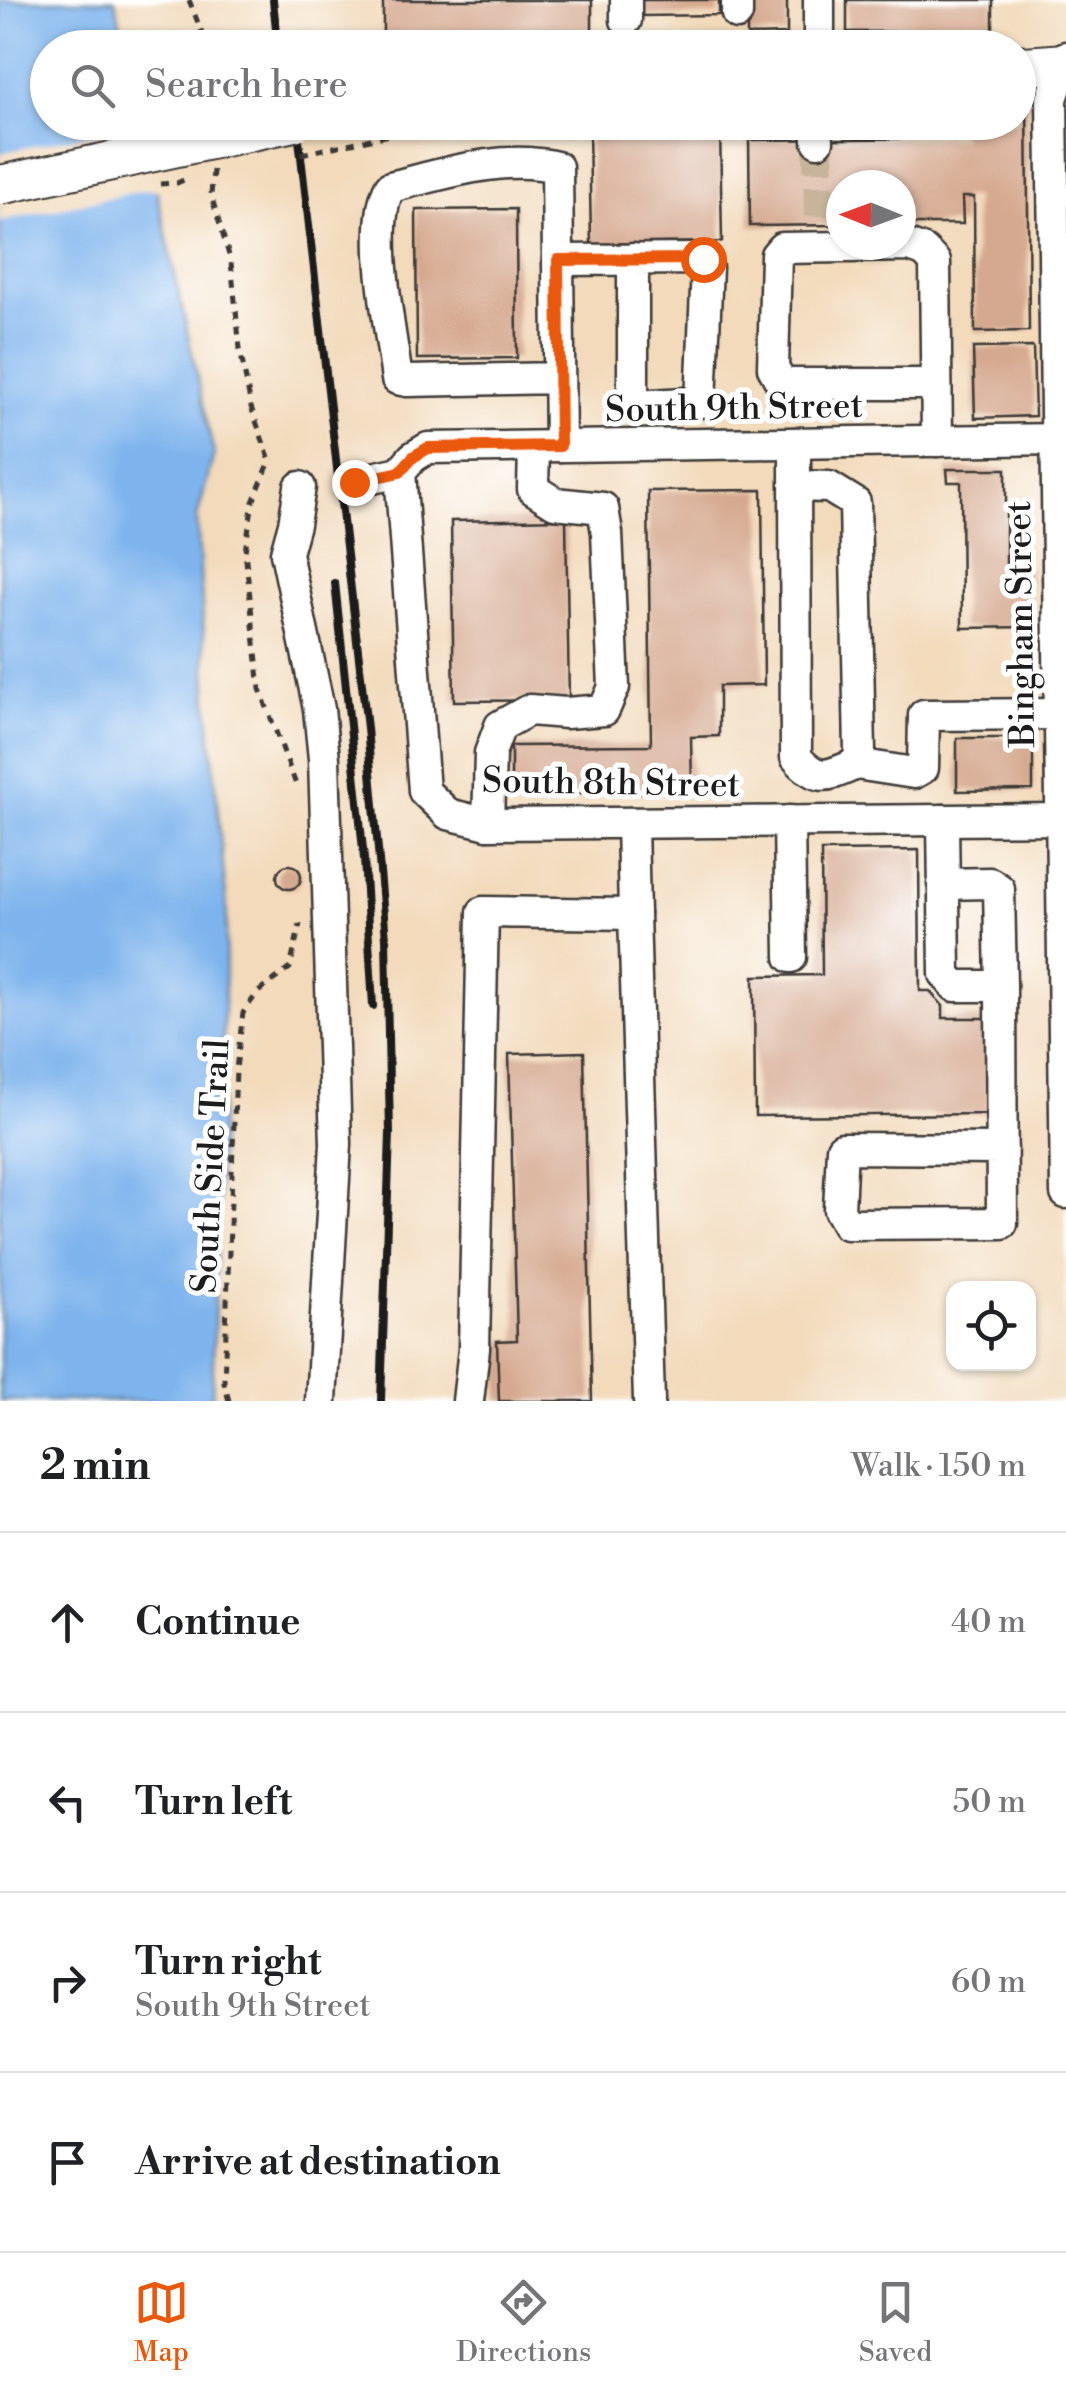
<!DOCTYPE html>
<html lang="en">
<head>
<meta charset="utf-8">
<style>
	:root { --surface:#fff; --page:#f2f2f2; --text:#202124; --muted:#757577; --line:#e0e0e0; --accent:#ea580c }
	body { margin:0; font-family:"Libre Bodoni",serif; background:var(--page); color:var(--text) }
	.controls { position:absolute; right:30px; bottom:30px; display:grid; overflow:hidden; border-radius:20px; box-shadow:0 2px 8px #0004 }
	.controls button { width:90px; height:90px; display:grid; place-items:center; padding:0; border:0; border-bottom:2px solid var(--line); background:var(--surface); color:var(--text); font:50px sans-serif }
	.compass { position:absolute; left:826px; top:170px; width:90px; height:90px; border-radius:50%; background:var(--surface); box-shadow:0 2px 8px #0004; rotate:271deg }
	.stop { position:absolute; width:30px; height:30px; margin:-22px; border:8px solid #ea580c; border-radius:50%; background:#fff }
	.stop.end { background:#ea580c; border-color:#fff; box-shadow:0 2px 10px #0008 }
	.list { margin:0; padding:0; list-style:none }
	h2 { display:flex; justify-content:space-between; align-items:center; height:130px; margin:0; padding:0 40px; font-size:42px }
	h2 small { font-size:32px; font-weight:400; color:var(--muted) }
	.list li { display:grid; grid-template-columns:65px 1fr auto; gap:30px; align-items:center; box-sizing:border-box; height:180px; padding:0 40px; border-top:2px solid var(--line) }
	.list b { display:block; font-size:38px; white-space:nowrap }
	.list p { margin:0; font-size:32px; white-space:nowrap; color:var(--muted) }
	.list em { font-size:32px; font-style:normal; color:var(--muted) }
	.icon { flex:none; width:55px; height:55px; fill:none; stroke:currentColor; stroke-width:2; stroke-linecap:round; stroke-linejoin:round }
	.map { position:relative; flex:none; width:1066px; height:1401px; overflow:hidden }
	.search { position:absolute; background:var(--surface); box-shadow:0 2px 8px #0004; left:30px; right:30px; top:30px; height:110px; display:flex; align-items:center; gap:25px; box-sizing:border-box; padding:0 35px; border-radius:55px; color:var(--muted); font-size:38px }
	.sheet { height:850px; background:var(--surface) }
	nav { display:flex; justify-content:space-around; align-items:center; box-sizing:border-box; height:140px; border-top:2px solid var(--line); background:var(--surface); font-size:28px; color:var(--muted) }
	nav a { display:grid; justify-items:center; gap:5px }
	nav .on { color:var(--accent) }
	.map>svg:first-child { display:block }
	.water { fill:#7eb4ed; stroke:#4d6884; stroke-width:2.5 }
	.pier { fill:#f2dabb }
	.building { fill:#d5a98f }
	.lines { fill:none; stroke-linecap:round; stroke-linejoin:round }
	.minor-tunnel { stroke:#c7b49b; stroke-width:30; stroke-dasharray:30 15; stroke-linecap:butt }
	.minor-casing { stroke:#3c3834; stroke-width:35 }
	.major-casing { stroke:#3c3834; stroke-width:42 }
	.path { stroke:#3c3834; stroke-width:5; stroke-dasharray:8 8; stroke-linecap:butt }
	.minor { stroke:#fff; stroke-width:30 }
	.major { stroke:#fff; stroke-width:38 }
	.rail { stroke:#1c1c1c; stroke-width:8 }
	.major-bridge-casing { stroke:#3c3834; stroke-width:42; stroke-linecap:butt }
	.path-bridge { stroke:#3c3834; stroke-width:5; stroke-dasharray:8 8; stroke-linecap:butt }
	.major-bridge { stroke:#fff; stroke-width:38 }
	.route { stroke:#ea580c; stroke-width:12 }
	.labels { text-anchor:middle; stroke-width:10; stroke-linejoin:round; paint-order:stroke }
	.street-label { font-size:35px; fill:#1c1c1c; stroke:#fff }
</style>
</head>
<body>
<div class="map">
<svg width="1066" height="1401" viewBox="0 0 1066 1401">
	<rect width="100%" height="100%" fill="#fff"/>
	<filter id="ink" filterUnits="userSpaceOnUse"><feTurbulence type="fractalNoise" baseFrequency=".01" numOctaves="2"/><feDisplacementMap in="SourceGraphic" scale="20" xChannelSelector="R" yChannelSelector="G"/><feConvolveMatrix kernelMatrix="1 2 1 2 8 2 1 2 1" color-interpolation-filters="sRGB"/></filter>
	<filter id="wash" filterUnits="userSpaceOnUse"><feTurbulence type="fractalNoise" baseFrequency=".0048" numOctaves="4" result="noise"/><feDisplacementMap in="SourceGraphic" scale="40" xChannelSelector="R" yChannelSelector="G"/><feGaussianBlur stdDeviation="2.25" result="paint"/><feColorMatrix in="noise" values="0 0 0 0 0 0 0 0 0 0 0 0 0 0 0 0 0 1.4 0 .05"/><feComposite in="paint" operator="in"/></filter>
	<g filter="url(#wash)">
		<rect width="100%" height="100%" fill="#f2dabb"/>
		<polygon class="water" points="0,0 115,0 126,47 48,48 48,122 142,123 214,454 197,518 208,703 227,908 212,1401 0,1401"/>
		<polygon class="pier" points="147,122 162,191 150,189 0,221 0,153"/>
		<g id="blocks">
			<g class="building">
				<polygon points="383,0 592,0 592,35 536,36 537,44 383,46"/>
				<polygon points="641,0 719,0 719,15 641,16"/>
				<polygon points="747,0 787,0 787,34 747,35"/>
				<polygon points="847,0 993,0 993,31 847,32"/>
				<polygon points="1018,95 1027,95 1029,331 975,332 974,197 962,197 963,224 901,224 901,185 841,185 841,225 750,226 749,140 962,138 962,122 1018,122"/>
				<polygon points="720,126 722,242 591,244 589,128"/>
				<polygon points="516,209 517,358 417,359 416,210"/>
				<polygon points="1033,347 1035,416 975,418 973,348"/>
				<polygon points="947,469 1006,469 1006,565 1030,565 1030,627 962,628 961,482 948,482"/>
				<polygon points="762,490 764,685 719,686 719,736 691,737 692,792 511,794 511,746 651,745 648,491"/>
				<polygon points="566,519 569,700 454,701 451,521"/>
				<polygon points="957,738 1033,738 1033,790 957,791"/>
				<polygon points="919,850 920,991 930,991 943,1006 943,1018 990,1018 991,1114 755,1116 754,976 822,975 821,851"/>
				<circle cx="289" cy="877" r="12"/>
				<polygon points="584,1052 592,1401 499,1401 497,1341 517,1340 509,1054"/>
			</g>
		</g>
	</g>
	<g filter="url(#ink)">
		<use href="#blocks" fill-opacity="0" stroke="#3c3834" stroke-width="2.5"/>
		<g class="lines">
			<polyline class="minor-tunnel" points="818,141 819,225"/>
			<defs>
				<g id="minor">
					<polyline points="737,0 737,14"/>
					<polyline points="819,0 819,48"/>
					<polyline points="626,20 626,0"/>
					<polyline points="1066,57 1052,99 1066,1193"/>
					<polyline points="817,122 818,141"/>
					<polyline points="558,260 703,259 707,267 701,402 636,406 633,401 633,259"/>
					<path d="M 559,378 L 407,381 L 397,379 C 391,332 368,226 390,187 C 444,174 501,154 557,167 L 560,446"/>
					<path d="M 936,384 L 782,384 L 773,368 L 776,255 L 782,248 L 910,246 L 924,251 L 935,262 C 936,322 936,382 937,441"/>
					<path d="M 795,443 L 795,473 L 796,757 C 818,783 828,776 856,764 L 860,753 L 855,503 L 829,487 L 795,486"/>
					<polyline points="400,472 424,791 448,814 488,824 1066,819"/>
					<polyline points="354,482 400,472 413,457 428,448 1066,439"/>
					<polyline points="300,487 294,524 286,553 319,709 324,759 336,1144 321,1401"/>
					<polyline points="856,764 914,773 923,768 924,715 1059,714"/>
					<polyline points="943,820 945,974 955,986 1001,986 999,889 990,883 943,884"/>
					<polyline points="789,821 791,957"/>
					<polyline points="488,824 490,753 500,726 529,710 566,713 604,710 614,687 607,533 603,508 555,503 533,489 534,447"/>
					<polyline points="634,914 649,1401"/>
					<polyline points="1001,986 1002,1223 847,1224 839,1210 842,1148 1002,1149"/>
					<polyline points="468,1401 474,1349 483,912 634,914 632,823"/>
				</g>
				<polyline id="major" points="1018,64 1025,66 1066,63"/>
			</defs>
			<use href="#minor" class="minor-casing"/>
			<use href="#major" class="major-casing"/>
			<g class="path">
				<polyline points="189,0 208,48"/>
				<polyline points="537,48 606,42"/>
				<polyline points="213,170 211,195 231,262 240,349 251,407 270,461 253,502 245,551 260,689 298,790"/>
				<polyline points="229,1401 224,1382 236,1069 243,1013 258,992 290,968 300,924"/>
			</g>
			<use href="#minor" class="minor"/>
			<use href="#major" class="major"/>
			<g class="rail">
				<polyline points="273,0 278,48"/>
				<polyline points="297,122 367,728 386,938 390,1133 381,1401"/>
				<polyline points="335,583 364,859 373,1006"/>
			</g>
			<defs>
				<polyline id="major-bridge" points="0,185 294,122"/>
			</defs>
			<use href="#major-bridge" class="major-bridge-casing"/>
			<g class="path-bridge">
				<polyline points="301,154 450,122"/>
				<polyline points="160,184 177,183 188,178"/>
			</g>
			<use href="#major-bridge" class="major-bridge"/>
		</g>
	</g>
	<g class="lines" filter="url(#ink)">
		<polyline class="route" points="354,482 400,472 413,457 428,448 560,446 558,260 703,259"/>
	</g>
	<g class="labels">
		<g class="street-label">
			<text transform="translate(734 407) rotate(-1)" y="12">South 9th Street</text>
			<text transform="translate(1020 624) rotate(-91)" y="12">Bingham Street</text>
			<text transform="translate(611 782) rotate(1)" y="12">South 8th Street</text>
			<text transform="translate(210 1166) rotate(-87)" y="12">South Side Trail</text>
		</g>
	</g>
</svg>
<div class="controls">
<button><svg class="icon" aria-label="locate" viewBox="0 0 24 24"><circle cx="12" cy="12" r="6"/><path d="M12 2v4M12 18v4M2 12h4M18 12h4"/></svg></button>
</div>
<svg class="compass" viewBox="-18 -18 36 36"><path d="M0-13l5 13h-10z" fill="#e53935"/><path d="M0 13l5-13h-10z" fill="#757577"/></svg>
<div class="stop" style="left:703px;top:259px"></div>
<div class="stop end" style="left:354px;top:482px"></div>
<div class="search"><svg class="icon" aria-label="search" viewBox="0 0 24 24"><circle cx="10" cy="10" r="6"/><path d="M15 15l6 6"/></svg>Search here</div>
</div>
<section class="sheet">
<h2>2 min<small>Walk · 150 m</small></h2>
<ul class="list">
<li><svg class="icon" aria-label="ahead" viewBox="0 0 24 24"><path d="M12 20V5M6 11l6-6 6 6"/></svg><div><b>Continue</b></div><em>40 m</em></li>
<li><svg class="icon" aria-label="left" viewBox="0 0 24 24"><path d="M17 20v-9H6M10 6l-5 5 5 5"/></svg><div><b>Turn left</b></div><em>50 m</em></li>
<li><svg class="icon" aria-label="right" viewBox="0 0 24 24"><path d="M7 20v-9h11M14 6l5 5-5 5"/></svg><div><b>Turn right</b><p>South 9th Street</p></div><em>60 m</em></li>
<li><svg class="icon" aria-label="arrive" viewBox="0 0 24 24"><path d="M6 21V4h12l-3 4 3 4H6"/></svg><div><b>Arrive at destination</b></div></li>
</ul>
</section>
<nav>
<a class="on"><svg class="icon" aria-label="map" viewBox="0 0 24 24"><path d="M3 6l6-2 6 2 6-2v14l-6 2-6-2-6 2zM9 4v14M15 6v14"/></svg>Map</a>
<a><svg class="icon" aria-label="directions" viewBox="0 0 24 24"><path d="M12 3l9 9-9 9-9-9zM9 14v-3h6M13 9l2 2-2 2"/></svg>Directions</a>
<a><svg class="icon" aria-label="saved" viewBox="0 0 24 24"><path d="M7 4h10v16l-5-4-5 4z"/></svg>Saved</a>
</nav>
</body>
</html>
